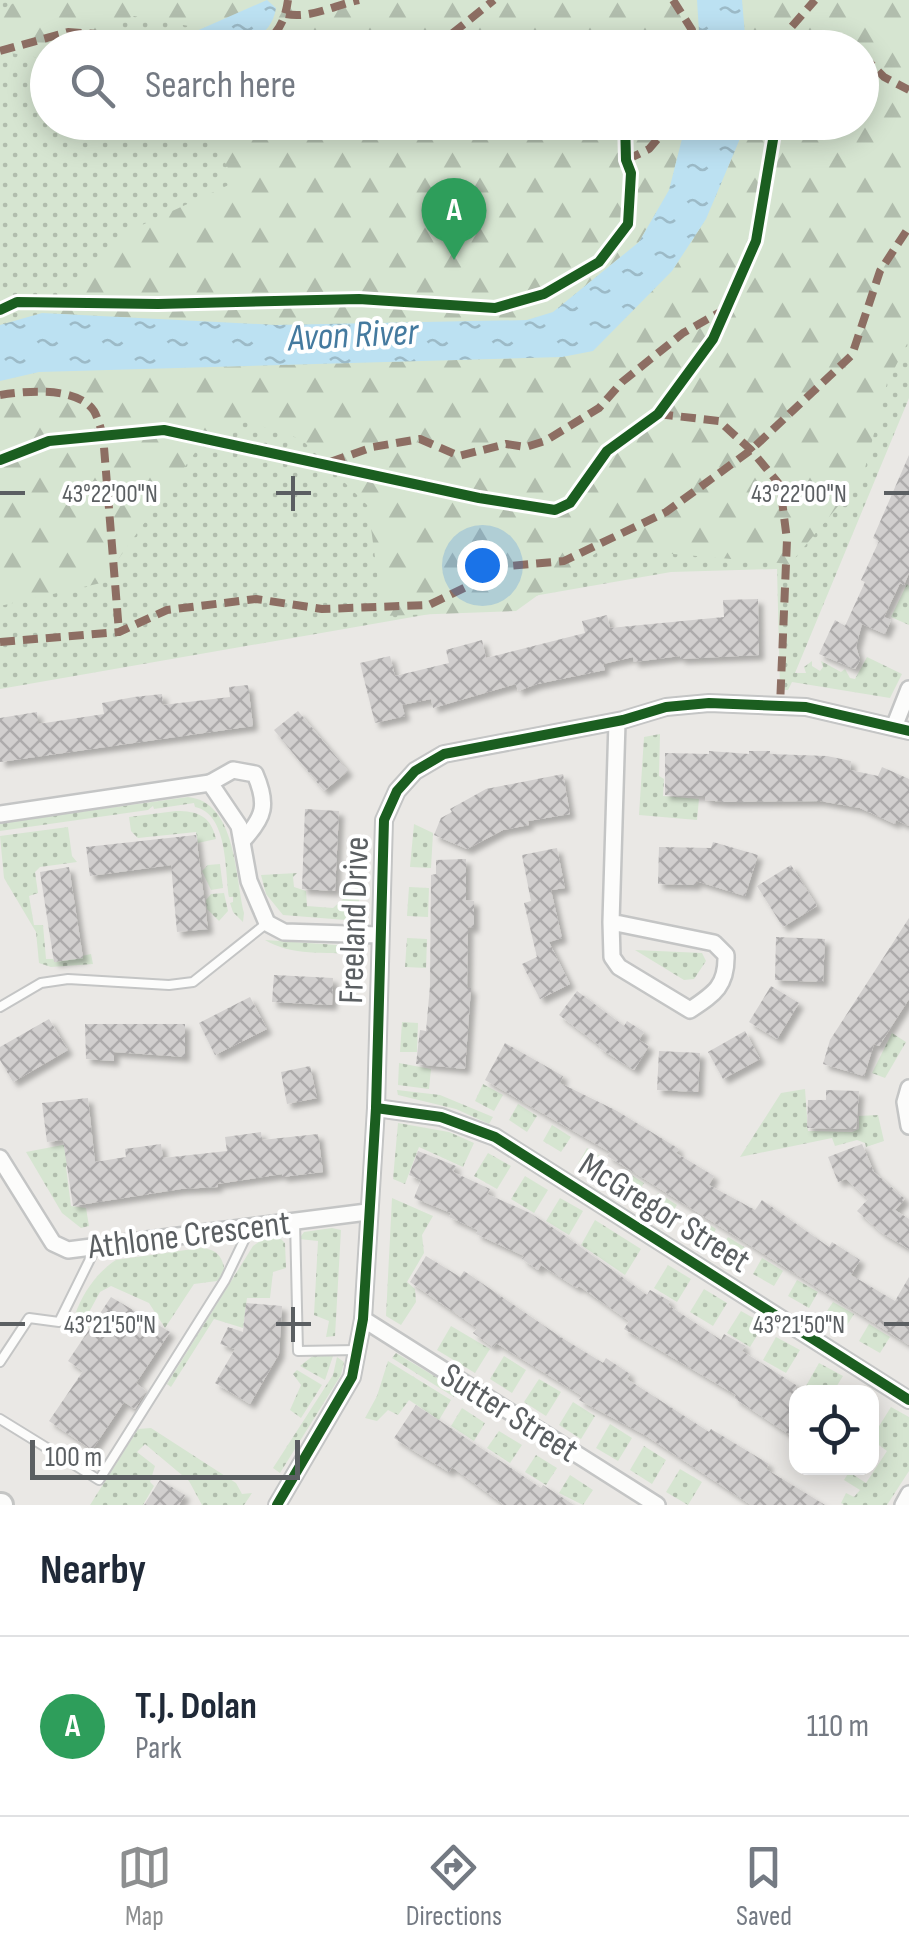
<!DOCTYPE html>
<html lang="en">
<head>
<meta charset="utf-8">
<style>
	:root { --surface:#fff; --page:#f6f6f7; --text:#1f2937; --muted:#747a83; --line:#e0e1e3; --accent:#8d8f90 }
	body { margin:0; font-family:"Sofia Sans Condensed",sans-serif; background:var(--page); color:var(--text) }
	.controls { position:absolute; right:30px; bottom:30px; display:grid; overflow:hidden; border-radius:20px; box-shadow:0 5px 25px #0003 }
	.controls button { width:90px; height:90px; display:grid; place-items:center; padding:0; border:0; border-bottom:2px solid var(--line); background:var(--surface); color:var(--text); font:50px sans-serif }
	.scale { position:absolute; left:30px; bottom:25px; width:270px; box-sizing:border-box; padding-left:10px; border:5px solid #5b5f62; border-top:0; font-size:28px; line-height:35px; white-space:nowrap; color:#5b5f62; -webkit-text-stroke:8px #fff; paint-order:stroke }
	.you { position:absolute; left:482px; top:565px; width:35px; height:35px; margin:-25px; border:8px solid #fff; border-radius:50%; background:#1a73e8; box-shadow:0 0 0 15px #1a73e833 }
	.badge { display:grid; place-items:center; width:65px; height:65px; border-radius:50%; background:var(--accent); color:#fff; font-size:32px; font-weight:700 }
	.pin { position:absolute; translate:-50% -82px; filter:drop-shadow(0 2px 5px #0008) }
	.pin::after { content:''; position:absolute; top:52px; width:35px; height:30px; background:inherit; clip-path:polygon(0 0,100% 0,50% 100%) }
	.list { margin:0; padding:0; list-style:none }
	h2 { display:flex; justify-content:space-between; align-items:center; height:130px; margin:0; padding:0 40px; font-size:42px }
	h2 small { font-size:32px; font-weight:400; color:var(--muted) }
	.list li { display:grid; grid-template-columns:65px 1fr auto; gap:30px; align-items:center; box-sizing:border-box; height:180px; padding:0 40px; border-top:2px solid var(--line) }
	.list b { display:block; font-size:38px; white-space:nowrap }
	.list p { margin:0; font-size:32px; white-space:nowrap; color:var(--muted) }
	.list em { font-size:32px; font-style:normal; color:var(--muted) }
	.icon { flex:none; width:55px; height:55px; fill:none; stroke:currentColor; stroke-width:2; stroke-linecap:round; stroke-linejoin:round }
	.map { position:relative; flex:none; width:909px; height:1505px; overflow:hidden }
	.search { position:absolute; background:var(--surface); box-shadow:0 5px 25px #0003; left:30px; right:30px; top:30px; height:110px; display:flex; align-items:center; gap:25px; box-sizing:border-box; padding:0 35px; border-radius:55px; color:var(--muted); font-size:38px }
	.sheet { height:310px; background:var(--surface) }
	nav { display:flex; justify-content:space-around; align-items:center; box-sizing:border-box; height:140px; border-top:2px solid var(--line); background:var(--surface); font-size:28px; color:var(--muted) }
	nav a { display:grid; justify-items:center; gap:5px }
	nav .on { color:var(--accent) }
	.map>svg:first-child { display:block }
	.green { fill:url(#green-dots); fill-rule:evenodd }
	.forest { fill:url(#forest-firs) }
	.water { fill:url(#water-ripples) }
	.building { fill:url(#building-cross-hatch); filter:url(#shadow) }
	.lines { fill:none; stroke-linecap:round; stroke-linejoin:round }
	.service-casing { stroke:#c4c5c5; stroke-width:12 }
	.minor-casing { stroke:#c4c5c5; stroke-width:20 }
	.secondary-casing { stroke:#c4c5c4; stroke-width:28 }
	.service { stroke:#fcfcfb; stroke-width:8 }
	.minor { stroke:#fcfcfb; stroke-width:15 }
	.secondary { stroke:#fcfcfb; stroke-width:22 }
	.quiet { stroke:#8d6e63; stroke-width:8; stroke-dasharray:15 8; stroke-linecap:butt }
	.cycleway-casing { stroke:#fff; stroke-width:16 }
	.cycleway { stroke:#1b5e20; stroke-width:10 }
	.ticks { fill:none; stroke:#5b5f62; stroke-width:4 }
	.labels { text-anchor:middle; stroke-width:8; stroke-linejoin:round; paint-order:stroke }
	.street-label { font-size:35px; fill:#5b5f62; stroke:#fff }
	.water-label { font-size:38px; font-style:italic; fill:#447a9f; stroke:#fff }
	.ticks-label { font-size:25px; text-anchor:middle; fill:#5b5f62; stroke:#fff; stroke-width:8; stroke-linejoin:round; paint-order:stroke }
</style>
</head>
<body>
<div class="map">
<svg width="909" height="1505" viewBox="0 0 909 1505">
	<defs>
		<pattern id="green-dots" width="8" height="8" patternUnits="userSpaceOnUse" patternTransform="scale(2.5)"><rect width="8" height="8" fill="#d6e5d1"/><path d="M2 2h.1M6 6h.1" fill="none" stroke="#b1bdad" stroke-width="1.8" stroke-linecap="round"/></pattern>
		<pattern id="forest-firs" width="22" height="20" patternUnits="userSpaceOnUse" patternTransform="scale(2.5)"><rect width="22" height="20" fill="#d6e5d1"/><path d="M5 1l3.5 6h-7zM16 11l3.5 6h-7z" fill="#b1bdad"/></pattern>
		<pattern id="water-ripples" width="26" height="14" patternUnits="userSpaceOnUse" patternTransform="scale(2.5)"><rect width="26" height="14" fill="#bce1f2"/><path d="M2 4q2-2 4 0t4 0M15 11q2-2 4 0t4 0" fill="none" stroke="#9cbac7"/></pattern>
		<pattern id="building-cross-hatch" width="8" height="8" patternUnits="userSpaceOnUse" patternTransform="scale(2.5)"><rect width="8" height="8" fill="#d1cfce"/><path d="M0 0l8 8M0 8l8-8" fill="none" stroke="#adabab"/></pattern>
		<filter id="shadow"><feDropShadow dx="5" dy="5" stdDeviation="2.5" flood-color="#0004"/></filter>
	</defs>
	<rect width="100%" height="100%" fill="#eae8e5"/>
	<g class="green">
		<path d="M 0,0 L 909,0 L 909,398 L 795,673 L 806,673 L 804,667 L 812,661 L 812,666 L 820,671 L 823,667 L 821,661 L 841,672 L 845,669 L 850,678 L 855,679 L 867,657 L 902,674 L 890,698 L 792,682 L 788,690 L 780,690 L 777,569 L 671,572 L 0,689 ZM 48,48 L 862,48 L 862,122 L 48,122 Z"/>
		<polygon points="907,584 909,586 909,625 891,617"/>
		<polygon points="660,734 659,776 664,779 663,796 699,799 697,820 639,815 644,737"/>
		<path d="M 188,797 C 236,802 235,875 244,913 L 243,922 L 233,912 L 230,903 L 233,902 L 233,897 L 229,897 C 225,870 228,814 195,807 L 194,803 L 154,809 L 153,806 L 148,810 L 0,831 L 0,823 Z"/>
		<path d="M 176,811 C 198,811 211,816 216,839 L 198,843 L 196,832 L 138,838 L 131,831 L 129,817 Z"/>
		<polygon points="414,824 433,833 431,868 410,867"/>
		<polygon points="68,827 72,856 77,862 40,867 35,872 38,893 29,896 34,925 43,925 46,959 53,959 55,962 91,954 93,964 51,967 39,963 36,932 4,878 0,836"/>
		<polygon points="220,864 223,888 211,890 202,871 208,865"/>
		<polygon points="297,873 293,877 294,887 306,891 307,906 333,908 360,884 358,921 283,915 266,894 261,875"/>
		<polygon points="409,887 429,888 428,917 407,916"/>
		<polygon points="224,893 228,911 219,921 207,909 206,900 211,894"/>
		<polygon points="407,938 427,939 426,968 405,967"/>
		<path d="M 265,940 L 352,946 L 357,948 L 356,954 C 326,952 291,956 265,940 Z"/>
		<polygon points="635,950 702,953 706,961 694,979 684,980"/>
		<polygon points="402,1022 418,1023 417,1052 400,1052"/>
		<polygon points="892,1033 906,1042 885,1078 872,1073"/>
		<polygon points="399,1063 431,1069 429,1089 398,1085"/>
		<polygon points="483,1084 503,1095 494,1111 475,1101"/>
		<polygon points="805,1089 808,1131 852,1132 859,1129 859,1116 878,1115 884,1141 866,1147 865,1143 857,1140 835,1146 832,1138 740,1157 781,1093"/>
		<polygon points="397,1090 440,1095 493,1117 489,1124 456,1109 398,1095"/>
		<polygon points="518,1104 537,1116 527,1132 509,1120"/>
		<polygon points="398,1123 449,1132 474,1143 463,1167 419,1147 405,1184 393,1179"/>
		<polygon points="552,1125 571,1137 561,1152 543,1141"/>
		<polygon points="78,1142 66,1167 71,1206 86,1208 89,1226 81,1228 62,1213 26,1152"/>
		<polygon points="587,1148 606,1160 596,1175 578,1164"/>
		<polygon points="488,1153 511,1166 497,1189 474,1176"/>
		<polygon points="625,1171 644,1183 634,1198 615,1187"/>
		<polygon points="525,1176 548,1190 534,1213 511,1199"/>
		<polygon points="658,1193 677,1205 667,1220 649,1209"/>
		<polygon points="392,1198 433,1216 422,1235 424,1253 407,1282 415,1289 416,1302 401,1325 386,1316"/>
		<polygon points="560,1198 583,1211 569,1235 546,1221"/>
		<polygon points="696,1216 716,1229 707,1245 686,1232"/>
		<polygon points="595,1220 641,1249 625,1275 581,1245"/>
		<polygon points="332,1228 341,1230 335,1336 326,1337 329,1321 314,1315 318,1241 299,1239 304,1232"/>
		<polygon points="278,1236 285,1243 286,1268 273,1272 270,1298 247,1298 243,1328 214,1319 171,1387 167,1384 253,1246 265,1238"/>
		<polygon points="728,1237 749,1250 740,1266 718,1253"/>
		<path d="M 200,1248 C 216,1249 222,1255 225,1271 L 217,1281 L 194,1284 L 165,1328 L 149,1303 L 111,1286 L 100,1292 L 88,1314 L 92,1322 L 85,1333 L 75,1315 C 82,1294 97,1272 116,1260 Z"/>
		<polygon points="762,1258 783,1271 774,1286 753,1274"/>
		<polygon points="668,1265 691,1279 677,1302 654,1288"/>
		<polygon points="797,1280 818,1292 809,1308 788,1296"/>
		<polygon points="704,1289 727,1303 713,1326 690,1312"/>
		<polygon points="833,1302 854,1314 844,1330 823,1317"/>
		<polygon points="741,1311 764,1324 750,1347 727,1333"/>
		<polygon points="869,1324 890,1337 880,1353 859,1341"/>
		<polygon points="451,1326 490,1349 475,1373 437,1350"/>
		<polygon points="776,1337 800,1350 786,1373 763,1360"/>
		<polygon points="396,1353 456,1389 454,1397 392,1358"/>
		<polygon points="325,1354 333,1356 325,1380 300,1366 314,1355"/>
		<polygon points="504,1356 526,1370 512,1393 490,1379"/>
		<polygon points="337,1357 344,1362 341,1375 280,1473 273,1468 333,1375"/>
		<polygon points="388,1361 451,1400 439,1420 409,1400 398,1415 388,1410 377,1421 365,1418 377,1396"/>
		<polygon points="819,1363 843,1376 833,1392 817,1392 806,1386"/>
		<polygon points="297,1370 322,1385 301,1418 290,1410 301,1385 293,1374"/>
		<polygon points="539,1379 561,1392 546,1416 524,1402"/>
		<polygon points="573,1402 595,1416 581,1439 559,1425"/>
		<polygon points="891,1407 909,1417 909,1471 887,1505 844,1505 841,1503 846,1493 854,1497 860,1490 844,1480 849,1472 866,1483 887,1451 876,1443 879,1435 876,1431"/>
		<polygon points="462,1408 485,1423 474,1441 451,1426"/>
		<polygon points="610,1424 632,1438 618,1461 596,1448"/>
		<polygon points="151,1428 236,1483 242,1494 252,1493 244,1505 202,1505 189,1481 145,1444 137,1452 155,1466 150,1482 154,1486 143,1505 90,1505 138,1429"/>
		<polygon points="499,1431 522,1445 510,1463 487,1448"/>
		<polygon points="644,1446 666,1460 652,1484 630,1470"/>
		<polygon points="536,1455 557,1468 546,1485 525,1472"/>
		<polygon points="680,1469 702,1482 688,1505 666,1492"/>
		<polygon points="570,1475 593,1490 583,1505 559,1493"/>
	</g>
	<g class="forest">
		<polygon points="20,0 697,0 700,47 199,47 205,29 134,16 64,47 48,48 47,55 40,58 0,51 0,10"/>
		<polygon points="742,0 909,0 909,340 887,383 863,476 790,564 603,548 516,611 383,616 368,506 301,439 241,420 202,443 101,583 0,606 0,381 39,372 562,357 672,271 706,219 739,141 741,123 862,122 862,48 746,47"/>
		<polygon points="205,123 686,123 669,190 639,242 553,312 527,320 276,325 42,313 129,231 235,182"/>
	</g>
	<g class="water">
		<path d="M 267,0 L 276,8 C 269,54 209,48 175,47 L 176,40 Z"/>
		<polygon points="697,0 742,0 746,47 700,47"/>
		<polygon points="686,123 741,123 739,141 706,219 672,271 593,351 562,357 39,372 0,381 0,325 42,313 276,325 527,320 553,312 639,242 669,190"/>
	</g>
	<g class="building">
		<polygon points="909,455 909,573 904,585 900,583 884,617 891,620 885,634 862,624 856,646 860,660 855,669 819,654 835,620 845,626 865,582 861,580 879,541 873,538"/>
		<polygon points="758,599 759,655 680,659 680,656 634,662 633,657 603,664 605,670 537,684 518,691 516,684 433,708 431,699 402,705 405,716 375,723 360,663 390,656 395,676 449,663 446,650 482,640 486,658 585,633 582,621 607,615 610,628 724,617 723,600"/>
		<polygon points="248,685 253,726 0,762 0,718 37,712 38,724 104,714 102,703 134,697 162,694 163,705 230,697 229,687"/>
		<polygon points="298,711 348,771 324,791 274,730"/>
		<polygon points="709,751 749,754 749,751 770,751 770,754 827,756 851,761 850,770 878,776 882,767 909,779 909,826 896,820 895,824 860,808 820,801 724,802 705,800 705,796 665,795 665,753 709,754"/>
		<polygon points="563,774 570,814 528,821 529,825 503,830 467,849 434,835 441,818 452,812 450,809 486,789"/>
		<polygon points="305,809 339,811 335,891 302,889"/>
		<polygon points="196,835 208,929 177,932 171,865 90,876 86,847"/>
		<polygon points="713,842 758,855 745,896 696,881 696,885 658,884 659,847 711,848"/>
		<polygon points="557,848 565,888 551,890 562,938 549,942 570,984 540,999 522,964 537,957 524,903 531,901 522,855"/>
		<polygon points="466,859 466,900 474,901 474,928 468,927 467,988 471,988 465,1069 416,1064 420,1030 426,1031 430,986 431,875 436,874 436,860"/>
		<polygon points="791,865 817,906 783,927 757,886"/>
		<polygon points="69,867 83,958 54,962 40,872"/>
		<polygon points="909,918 909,999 879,1046 874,1044 864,1076 823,1064 830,1040"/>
		<polygon points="776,937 825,939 823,982 775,980"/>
		<polygon points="274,975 333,978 332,1005 272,1002"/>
		<polygon points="771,986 799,1003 777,1039 749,1022"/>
		<polygon points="577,991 624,1026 627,1021 644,1032 639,1040 649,1046 634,1070 599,1048 600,1046 559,1015"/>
		<polygon points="250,997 267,1029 215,1055 199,1023"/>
		<polygon points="49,1019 68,1050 13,1082 0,1060 0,1047"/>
		<polygon points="85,1024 185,1024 185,1057 114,1052 114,1061 86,1059"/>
		<polygon points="745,1031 760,1059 723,1079 708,1052"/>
		<polygon points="505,1043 563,1076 560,1083 617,1111 679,1149 676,1153 714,1176 709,1185 755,1210 762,1200 829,1247 832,1242 860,1260 851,1275 895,1301 909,1277 909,1345 622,1165 607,1156 610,1152 485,1080"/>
		<polygon points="659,1051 700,1053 698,1092 657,1090"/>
		<polygon points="310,1066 317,1098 287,1104 281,1072"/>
		<polygon points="826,1090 859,1091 856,1129 807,1128 808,1100 826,1100"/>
		<polygon points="88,1098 95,1162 126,1157 125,1149 161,1144 163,1158 227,1151 225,1137 261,1132 262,1140 318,1134 323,1172 282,1177 282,1174 217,1184 218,1187 181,1189 73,1206 63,1140 47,1142 42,1103"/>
		<polygon points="862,1144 874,1172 905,1199 895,1210 909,1219 909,1249 882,1233 857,1211 868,1199 846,1179 838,1182 828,1157"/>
		<polygon points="418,1151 456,1166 453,1172 490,1189 487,1194 530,1213 561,1233 647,1295 650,1290 670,1301 668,1305 721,1340 724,1334 745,1346 742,1351 796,1385 796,1439 734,1398 736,1395 624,1329 629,1321 579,1286 577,1288 541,1265 538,1270 522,1259 524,1256 476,1234 478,1230 449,1217 451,1213 414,1198 421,1180 409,1175"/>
		<polygon points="426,1256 460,1277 464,1271 562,1338 603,1363 606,1358 630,1374 627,1379 709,1432 711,1429 769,1464 766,1469 825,1505 751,1505 645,1435 579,1400 582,1396 496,1343 493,1347 473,1333 477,1328 410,1282"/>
		<polygon points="111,1297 170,1332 136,1383 146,1391 135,1409 124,1402 92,1450 49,1421 83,1371 68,1361"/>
		<polygon points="246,1303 282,1306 279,1354 250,1404 215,1383 235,1349 220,1344 228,1327 243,1332"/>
		<polygon points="416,1405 541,1488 543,1485 574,1505 504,1505 452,1467 449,1472 414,1451 394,1438"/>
		<polygon points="160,1480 185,1495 179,1505 144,1505"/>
	</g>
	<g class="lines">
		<defs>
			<g id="service">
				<polyline points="0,1007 41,983 68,979 169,985 193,982 267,923"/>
				<polyline points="295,1221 298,1351 357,1350"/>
				<polyline points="0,1362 29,1318 59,1322 96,1247"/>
				<polyline points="0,1419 99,1480 225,1280 250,1228"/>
			</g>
			<g id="minor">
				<polyline points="894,727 909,689"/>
				<path d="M 210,783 L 233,770 L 255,774 C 268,804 265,817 242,841"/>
				<polyline points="0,814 210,783 239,826 249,881 267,923 284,932 379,935"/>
				<path d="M 611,922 L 714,943 L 726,955 C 727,986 714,994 690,1010 L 619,967 L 612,957 L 611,922 L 617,722"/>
				<polyline points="909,1088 905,1102 909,1126"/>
				<polyline points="376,1108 441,1117 495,1137 909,1400"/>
				<polyline points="0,1158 53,1243 68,1250 367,1212"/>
				<polyline points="363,1319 657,1505"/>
				<polyline points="277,1505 352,1377 363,1319 376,1108 384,820 397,791 415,771 444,754 623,720 666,707 709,703 806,707 909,731"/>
				<polyline points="903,1505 909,1494"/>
			</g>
			<polyline id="secondary" points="0,1505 1,1505"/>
		</defs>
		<use href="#service" class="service-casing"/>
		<use href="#minor" class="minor-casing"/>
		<use href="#secondary" class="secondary-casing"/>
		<use href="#service" class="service"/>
		<use href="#minor" class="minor"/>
		<use href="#secondary" class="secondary"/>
		<g class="quiet">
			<polyline points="673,0 692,30 692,48"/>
			<path d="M 286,14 C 310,19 335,5 359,0"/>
			<polyline points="843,38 854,48"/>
			<path d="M 257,48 C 277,36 285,22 288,0"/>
			<polyline points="434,48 494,0"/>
			<polyline points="788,48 788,31 815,0"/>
			<polyline points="0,51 68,32 128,36 153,48"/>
			<polyline points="862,55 884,77 909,90"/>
			<path d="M 278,122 C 305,134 323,137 351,122"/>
			<polyline points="626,160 649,149 672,122"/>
			<path d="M 0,395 C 26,391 77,386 94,411 C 98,418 100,427 103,435 L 119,632"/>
			<polyline points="658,414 719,421 751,450 780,485 787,540 780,706"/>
			<polyline points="330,462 373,447 420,439 459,456 506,444 526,447 545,441 599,408 622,382 683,333 722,311"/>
			<polyline points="0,642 119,632 167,610 256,599 322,609 429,605 509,566 564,561 666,512 751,450 852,355 880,271 909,227"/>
		</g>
		<defs>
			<g id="cycleway">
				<polyline points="0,310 17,302 158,304 359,299 495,308 544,294 599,262 628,224 631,173 626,160 625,122"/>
				<polyline points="0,460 49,441 164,430 479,498 555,510 570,503 607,451 658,414 713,339 756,241 776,122"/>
				<polyline points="376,1108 441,1117 495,1137 909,1400"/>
				<polyline points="277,1505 352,1377 363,1319 376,1108 384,820 397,791 415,771 444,754 623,720 666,707 709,703 806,707 909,731"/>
			</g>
		</defs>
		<use href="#cycleway" class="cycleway-casing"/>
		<use href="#cycleway" class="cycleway"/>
	</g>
	<path class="ticks" d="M 293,476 L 293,511M 0,493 L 25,493M 276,493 L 311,493M 884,493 L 909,493M 293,1307 L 293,1342M 0,1324 L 25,1324M 276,1324 L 311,1324M 884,1324 L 909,1324"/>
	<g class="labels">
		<g class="street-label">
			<text transform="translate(353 920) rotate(-88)" y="12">Freeland Drive</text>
			<text transform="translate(665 1212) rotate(32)" y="12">McGregor Street</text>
			<text transform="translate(189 1234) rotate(-7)" y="12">Athlone Crescent</text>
			<text transform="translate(510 1412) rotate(32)" y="12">Sutter Street</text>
		</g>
		<g class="water-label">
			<text transform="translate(353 334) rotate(-3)" y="13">Avon River</text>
		</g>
	</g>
	<g class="ticks-label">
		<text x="110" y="502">43°22'00"N</text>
		<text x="799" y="502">43°22'00"N</text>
		<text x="110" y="1333">43°21'50"N</text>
		<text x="799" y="1333">43°21'50"N</text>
	</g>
</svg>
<div class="controls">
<button><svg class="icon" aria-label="locate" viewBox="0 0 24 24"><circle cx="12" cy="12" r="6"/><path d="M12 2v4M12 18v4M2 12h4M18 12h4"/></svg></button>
</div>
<div class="scale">100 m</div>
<div class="you"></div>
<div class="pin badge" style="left:454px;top:260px;background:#2e9e5b">A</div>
<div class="search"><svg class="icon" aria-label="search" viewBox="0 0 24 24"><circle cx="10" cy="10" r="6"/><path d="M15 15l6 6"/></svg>Search here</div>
</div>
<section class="sheet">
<h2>Nearby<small></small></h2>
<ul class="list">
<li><span class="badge" style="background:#2e9e5b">A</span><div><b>T.J. Dolan</b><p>Park</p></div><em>110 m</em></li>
</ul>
</section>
<nav>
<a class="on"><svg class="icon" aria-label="map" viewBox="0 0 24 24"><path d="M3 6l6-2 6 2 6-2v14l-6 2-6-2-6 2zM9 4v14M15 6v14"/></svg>Map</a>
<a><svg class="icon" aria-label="directions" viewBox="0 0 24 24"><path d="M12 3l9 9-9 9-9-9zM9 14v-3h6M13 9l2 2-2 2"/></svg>Directions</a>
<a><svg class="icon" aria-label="saved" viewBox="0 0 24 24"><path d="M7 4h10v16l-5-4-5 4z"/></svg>Saved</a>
</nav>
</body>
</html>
